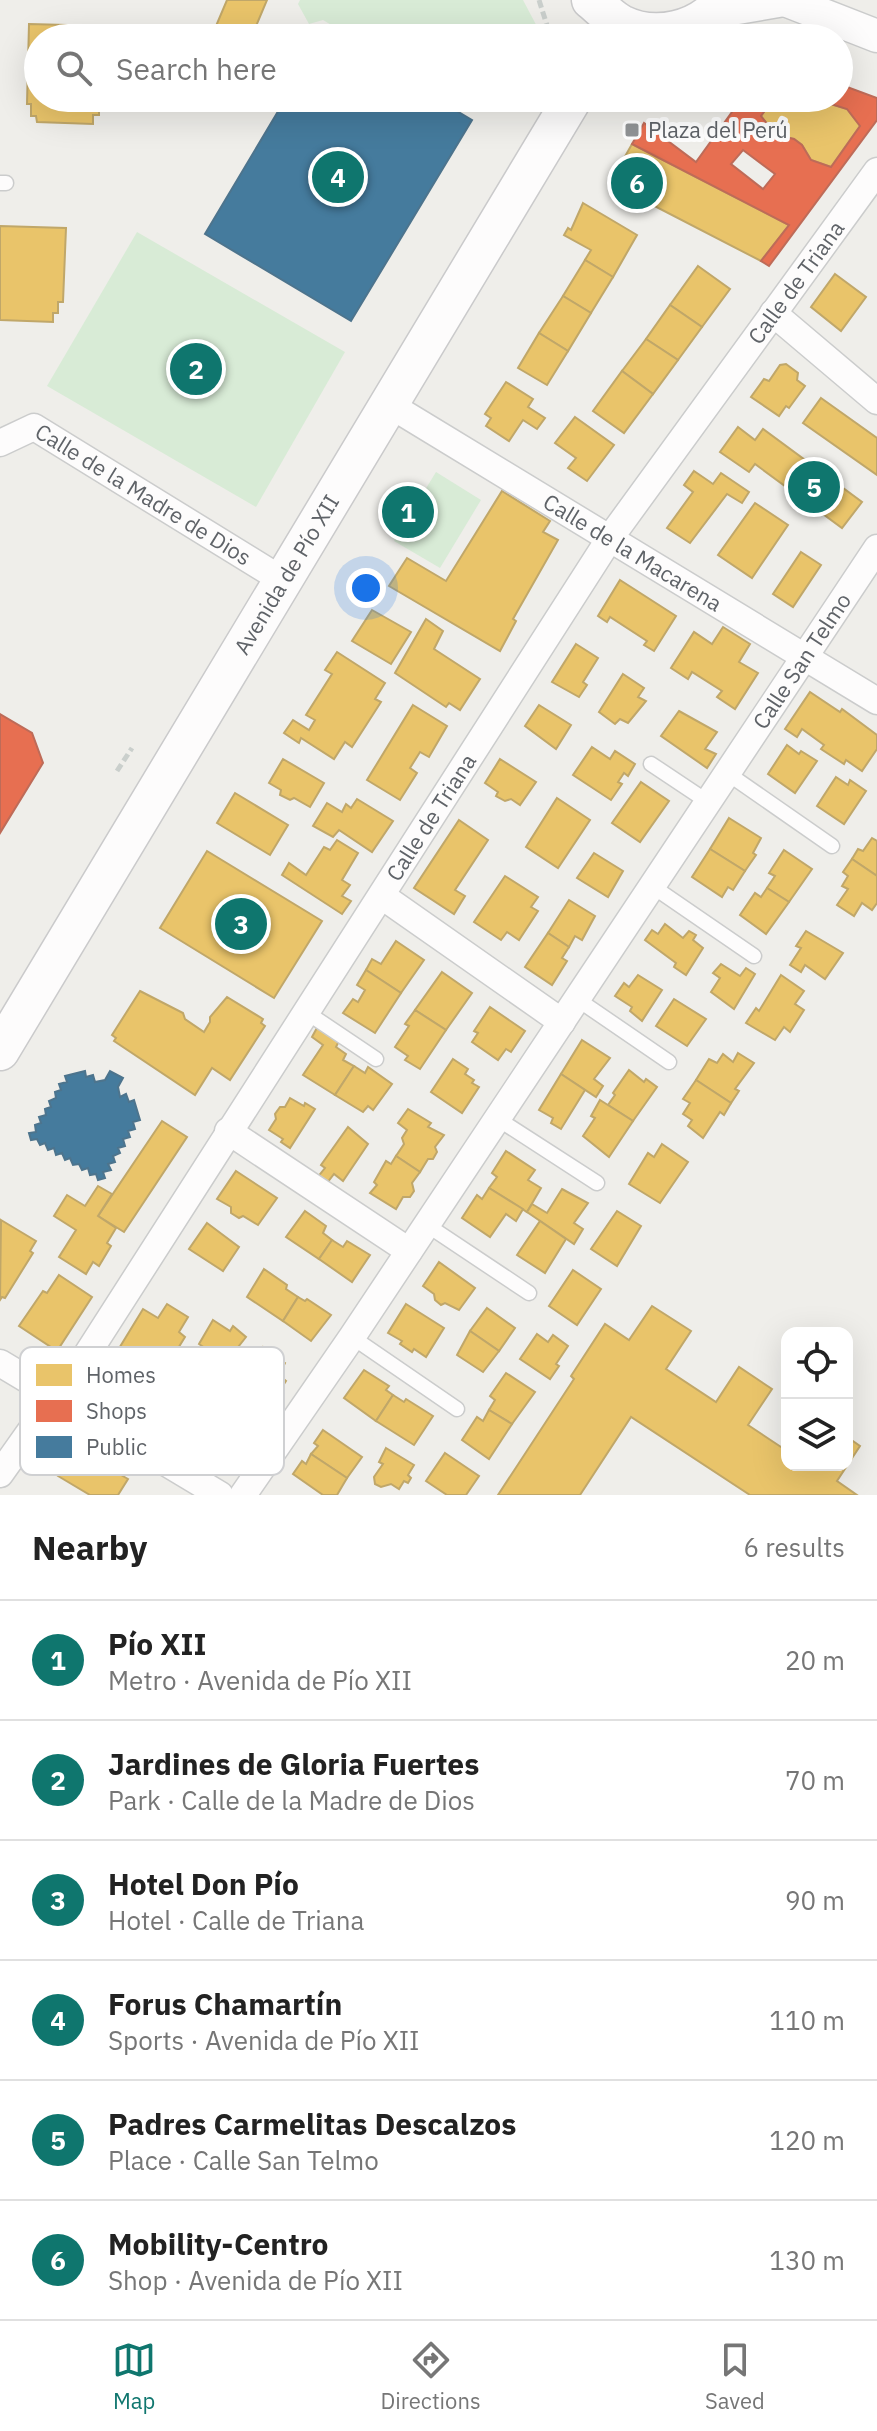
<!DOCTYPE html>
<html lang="en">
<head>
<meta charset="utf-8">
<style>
	:root { --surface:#fff; --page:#f2f2f2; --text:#222; --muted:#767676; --line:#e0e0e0; --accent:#0f766e }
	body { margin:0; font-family:"IBM Plex Sans",sans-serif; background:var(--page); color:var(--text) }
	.controls { position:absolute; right:24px; bottom:24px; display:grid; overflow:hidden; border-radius:16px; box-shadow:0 8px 32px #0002 }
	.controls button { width:72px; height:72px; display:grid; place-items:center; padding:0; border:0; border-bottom:2px solid var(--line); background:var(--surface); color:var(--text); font:40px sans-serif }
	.you { position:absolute; left:366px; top:588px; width:28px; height:28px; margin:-20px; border:6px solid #fff; border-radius:50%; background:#1a73e8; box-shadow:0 0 0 12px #1a73e833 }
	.badge { display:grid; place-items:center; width:52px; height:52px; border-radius:50%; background:var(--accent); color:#fff; font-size:26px; font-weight:700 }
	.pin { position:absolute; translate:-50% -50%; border:4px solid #fff; box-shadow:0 2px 8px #0006 }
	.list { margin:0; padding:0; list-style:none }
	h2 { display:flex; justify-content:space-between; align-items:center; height:104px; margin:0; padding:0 32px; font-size:34px }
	h2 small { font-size:26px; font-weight:400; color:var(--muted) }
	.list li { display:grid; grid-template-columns:52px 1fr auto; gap:24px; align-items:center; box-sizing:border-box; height:120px; padding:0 32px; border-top:2px solid var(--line) }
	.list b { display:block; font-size:30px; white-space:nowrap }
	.list p { margin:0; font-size:26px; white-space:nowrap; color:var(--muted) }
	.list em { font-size:26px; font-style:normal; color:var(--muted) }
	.icon { flex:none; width:44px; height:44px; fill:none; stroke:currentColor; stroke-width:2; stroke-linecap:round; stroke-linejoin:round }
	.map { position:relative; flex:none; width:877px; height:1495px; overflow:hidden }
	.search { position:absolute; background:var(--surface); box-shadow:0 8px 32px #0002; left:24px; right:24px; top:24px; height:88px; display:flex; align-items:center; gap:20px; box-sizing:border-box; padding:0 28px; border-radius:44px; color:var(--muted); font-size:30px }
	.sheet { height:824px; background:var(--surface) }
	nav { display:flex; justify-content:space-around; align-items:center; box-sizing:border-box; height:112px; border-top:2px solid var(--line); background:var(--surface); font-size:22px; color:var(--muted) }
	nav a { display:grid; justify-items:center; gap:4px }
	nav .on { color:var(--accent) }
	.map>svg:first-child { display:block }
	.green { fill:#d8ebd6 }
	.homes { fill:#e9c46a; stroke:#c0a769; stroke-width:2 }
	.shops { fill:#e76f51; stroke:#be6b58; stroke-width:2; fill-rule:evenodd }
	.public { fill:#457b9d; stroke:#4d748d; stroke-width:2 }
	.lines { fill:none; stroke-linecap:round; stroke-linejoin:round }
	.service-casing { stroke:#cbcccc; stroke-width:17 }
	.minor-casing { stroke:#cbcccc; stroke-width:29 }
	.tertiary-casing { stroke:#cbcccc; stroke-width:35 }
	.secondary-casing { stroke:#cacacb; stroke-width:41 }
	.path { stroke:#cacfcc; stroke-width:5; stroke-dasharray:8 4; stroke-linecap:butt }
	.service { stroke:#fdfcfc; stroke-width:14 }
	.minor { stroke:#fdfcfc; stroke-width:26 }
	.tertiary { stroke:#fdfcfc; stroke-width:32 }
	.secondary { stroke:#fdfcfc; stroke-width:38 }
	.poi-dot { fill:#919496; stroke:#fff; stroke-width:3 }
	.labels { text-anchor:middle; stroke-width:8; stroke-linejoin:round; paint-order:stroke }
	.poi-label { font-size:22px; fill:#5f6368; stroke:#fff; text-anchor:start }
	.street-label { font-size:22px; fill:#5f6368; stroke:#fff }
	.key { fill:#fff; stroke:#cfd0d2; stroke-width:2 }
	.key-label { font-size:22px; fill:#5f6368 }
</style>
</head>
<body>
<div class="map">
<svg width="877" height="1495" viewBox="0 0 877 1495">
	<rect width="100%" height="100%" fill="#efeeea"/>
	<g class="green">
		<polygon points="300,0 523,0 542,36 541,38 478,38 472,35 470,38 353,38 323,20 309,24 298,4"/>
		<polygon points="137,232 345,352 256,507 47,386"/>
		<polygon points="436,472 481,500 440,568 394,541"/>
	</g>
	<g class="homes">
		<polygon points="227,0 267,0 251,38 245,38 216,26"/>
		<polygon points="29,24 105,26 105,38 38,38 38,98 103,98 103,104 99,104 99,115 93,115 93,124 37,122 36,116 31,116 31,104 27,104"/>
		<polygon points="124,98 175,98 169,108 142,109"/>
		<polygon points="774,98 822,98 831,104 847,109 860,126 831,167 811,160 802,145 794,139 776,135 761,116"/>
		<polygon points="632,144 789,225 761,261 610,183"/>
		<polygon points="583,203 637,235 613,277 585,260 591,250 564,235 568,228 571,230"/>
		<polygon points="0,226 66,228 63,302 58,302 58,313 53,313 53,322 0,320"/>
		<polygon points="585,260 613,277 591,313 563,296"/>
		<polygon points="698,266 730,289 702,327 670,305"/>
		<polygon points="835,274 866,297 841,331 811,307"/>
		<polygon points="563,296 591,313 568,351 539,333"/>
		<polygon points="670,305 702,327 678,360 646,339"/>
		<polygon points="539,333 568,351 547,385 518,368"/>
		<polygon points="646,339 678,360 653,394 622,371"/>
		<polygon points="786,364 798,373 797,380 805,386 789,408 786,406 779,416 751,397 764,379 769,381 780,365"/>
		<polygon points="622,371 653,394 624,433 593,411"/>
		<polygon points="506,382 533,399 528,407 545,418 537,429 523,420 509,441 486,426 491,418 485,414"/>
		<polygon points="821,398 877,438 877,475 803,423"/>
		<polygon points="575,417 614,445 587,481 568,468 576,458 555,443"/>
		<polygon points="738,427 755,440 763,429 862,502 842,528 755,464 749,472 720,452"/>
		<polygon points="694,471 713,484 721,473 749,492 742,503 727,494 690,543 667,528 693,492 684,485"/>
		<polygon points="502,491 550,521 543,532 558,540 513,619 516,621 500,651 389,586 407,558 446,581"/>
		<polygon points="755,503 788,525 752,578 718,555"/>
		<polygon points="801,552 821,565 793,607 773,594"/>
		<polygon points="620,580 676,616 654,651 644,645 647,641 610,617 607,622 598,616"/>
		<polygon points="372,610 411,632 391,664 352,641"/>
		<polygon points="426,619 443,631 434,649 480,679 460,710 449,703 446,707 395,673"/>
		<polygon points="723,627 750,644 739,662 758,673 735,709 717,697 722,691 692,672 688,679 671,668 694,632 712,644"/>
		<polygon points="576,644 598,658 583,682 587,685 579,697 552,682"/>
		<polygon points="337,652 385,683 375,699 381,702 352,747 345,742 334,759 301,738 299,743 284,733 293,720 309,730 315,720 306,715 332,674 325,670"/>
		<polygon points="623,674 644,688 638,697 646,701 628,723 620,719 615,724 599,712"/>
		<polygon points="810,692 840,712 842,709 877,735 877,749 862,771 846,760 844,764 821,749 824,745 802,729 797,737 785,729"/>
		<polygon points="413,705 447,726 429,757 420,752 410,768 417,773 400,800 367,780"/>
		<polygon points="539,705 571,725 556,749 525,726"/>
		<polygon points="679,711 717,732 705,749 716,754 707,768 661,736"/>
		<polygon points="787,745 799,754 801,751 817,761 795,793 768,774"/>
		<polygon points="592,747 610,759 615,751 635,764 628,776 624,773 618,782 622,784 611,800 573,775"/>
		<polygon points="283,759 324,783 310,807 294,798 290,800 280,795 281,790 269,783"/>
		<polygon points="500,759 536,782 520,805 511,799 505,801 496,796 498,792 485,783"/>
		<polygon points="836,777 848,785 850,780 866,791 844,824 817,806"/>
		<polygon points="641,782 669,801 640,842 612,823"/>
		<polygon points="235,793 288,825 270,855 217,823"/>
		<polygon points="557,798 590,820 558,868 526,847"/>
		<polygon points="357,799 393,821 372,852 339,830 333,837 313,826 327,803 342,812 346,804 351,808"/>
		<polygon points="729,818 761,838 753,853 756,855 745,871 710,849"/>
		<polygon points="459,820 488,840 455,890 465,896 454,914 414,888"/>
		<polygon points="872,838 877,841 877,876 852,859 858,849 863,851"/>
		<polygon points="337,840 358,853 342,880 350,885 342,896 351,901 342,914 282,875 289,863 306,875 324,847 330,850"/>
		<polygon points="710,849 745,871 733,890 728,887 722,897 692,877"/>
		<polygon points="784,850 812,869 789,902 767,888 775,876 769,873"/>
		<polygon points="207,851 322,921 274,998 160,928"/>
		<polygon points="594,853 623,871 608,897 577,878"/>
		<polygon points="852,859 877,876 877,903 872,910 862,903 854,916 837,905 848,889 842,886 848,876 843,872"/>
		<polygon points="505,876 538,897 531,907 538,911 519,940 507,932 501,940 474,922"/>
		<polygon points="767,888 789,902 766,934 740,915 755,893 761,897"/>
		<polygon points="569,900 595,916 582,940 575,936 569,947 548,933"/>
		<polygon points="665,924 683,938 689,931 696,935 693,940 703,948 686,975 674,967 676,963 645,940 652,930 658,934"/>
		<polygon points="806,931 843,953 825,979 805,965 801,972 790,965 801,948 796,946"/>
		<polygon points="548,933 569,947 562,958 567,961 552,985 525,967"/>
		<polygon points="396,941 424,960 401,993 366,970 372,959 381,964"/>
		<polygon points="721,964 740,976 746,968 755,974 734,1009 711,992 720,978 713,973"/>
		<polygon points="366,970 401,993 375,1033 343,1013 353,999 358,1002 365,990 357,985"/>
		<polygon points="442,972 472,993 446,1030 415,1010"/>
		<polygon points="638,975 662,990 642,1021 630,1011 632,1007 615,996 624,983 629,987"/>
		<polygon points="781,975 804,991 795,1004 804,1010 790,1032 784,1027 775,1040 746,1023 756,1008 759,1011"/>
		<polygon points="140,991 183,1013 185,1019 204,1032 210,1022 210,1017 227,997 263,1019 261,1023 265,1026 230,1080 212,1068 195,1095 114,1041 116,1038 112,1035"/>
		<polygon points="674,999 706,1019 687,1046 656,1026"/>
		<polygon points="490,1007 525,1031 511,1052 506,1049 498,1060 472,1042 478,1033 474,1031"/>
		<polygon points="415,1010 446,1030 420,1069 405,1060 408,1056 395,1047 409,1026 405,1024"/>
		<polygon points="318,1026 340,1039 336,1047 346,1054 343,1060 354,1066 335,1095 303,1075 323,1045 312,1037"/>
		<polygon points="582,1040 610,1058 594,1079 603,1086 596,1097 561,1074"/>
		<polygon points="738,1053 754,1063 735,1089 739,1091 731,1103 696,1080 709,1059 717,1063 723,1054 733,1062"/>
		<polygon points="453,1059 468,1069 465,1074 474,1080 472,1083 479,1087 462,1113 431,1092"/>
		<polygon points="354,1066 365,1073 368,1067 392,1084 373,1110 368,1106 363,1112 335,1095"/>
		<polygon points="629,1070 644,1082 646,1079 657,1087 633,1121 608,1105 615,1095 613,1093"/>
		<polygon points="561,1074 585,1090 561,1129 551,1123 553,1118 539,1110"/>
		<polygon points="696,1080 731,1103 724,1115 720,1112 703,1138 688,1126 692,1120 683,1114 690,1103 683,1099"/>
		<polygon points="290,1098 304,1106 305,1103 315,1109 290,1148 281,1142 283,1139 269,1130 276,1119 275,1114 280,1107 285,1107"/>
		<polygon points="600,1100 633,1121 609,1157 583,1136 595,1118 591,1116"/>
		<polygon points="408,1109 431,1123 428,1127 444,1135 435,1147 437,1152 433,1159 428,1159 420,1172 396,1156 404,1144 402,1138 407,1130 398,1123"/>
		<polygon points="162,1121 187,1137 124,1232 98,1216"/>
		<polygon points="348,1127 368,1144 343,1181 334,1174 327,1183 317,1178 325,1168 321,1165"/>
		<polygon points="662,1144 688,1162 660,1203 629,1184 648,1153 654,1157"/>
		<polygon points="506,1151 535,1170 528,1180 541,1188 527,1212 489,1188 497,1177 492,1173"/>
		<polygon points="396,1156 420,1172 412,1183 414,1191 410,1197 403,1197 396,1209 370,1193 377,1185 374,1182 386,1161 391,1164"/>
		<polygon points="236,1171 277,1198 258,1225 243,1216 239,1218 231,1213 231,1207 217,1199"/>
		<polygon points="98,1186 112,1194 98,1216 116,1228 107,1243 111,1246 99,1266 93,1262 86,1274 59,1257 76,1230 54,1216 67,1195 85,1206"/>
		<polygon points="489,1188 523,1209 516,1221 506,1214 490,1237 462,1218 477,1195 482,1199"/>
		<polygon points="562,1189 588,1203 574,1223 583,1229 574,1244 527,1212 532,1204 547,1213"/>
		<polygon points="305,1211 326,1226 323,1233 332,1240 319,1259 286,1237"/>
		<polygon points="617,1211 641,1226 617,1266 591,1249"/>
		<polygon points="1,1220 36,1241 30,1251 33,1253 5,1298 2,1297 0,1300"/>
		<polygon points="540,1221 566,1239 545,1273 517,1255"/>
		<polygon points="207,1223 239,1247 223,1271 189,1249"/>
		<polygon points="332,1240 343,1247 347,1241 370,1255 352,1282 319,1259"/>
		<polygon points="439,1262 475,1288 459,1310 445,1303 441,1305 435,1300 434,1294 423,1286"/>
		<polygon points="264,1269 287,1285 286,1289 298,1297 283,1321 247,1297"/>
		<polygon points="573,1270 601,1289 577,1325 549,1306"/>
		<polygon points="59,1275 92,1297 57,1351 19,1326 43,1291 47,1293"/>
		<polygon points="298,1297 305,1301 307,1299 331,1315 311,1341 283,1321"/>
		<polygon points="167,1304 188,1317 179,1332 185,1337 161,1376 155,1373 145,1390 112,1370 120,1358 115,1355 143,1309 158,1318"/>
		<polygon points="406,1304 444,1328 426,1357 414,1349 412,1352 400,1344 402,1341 388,1333"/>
		<polygon points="652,1306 691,1331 666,1369 716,1402 739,1367 772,1389 748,1425 787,1451 787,1465 847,1465 847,1437 860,1446 837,1481 857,1495 750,1495 631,1417 580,1495 498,1495 574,1379 571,1376 605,1324 629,1340"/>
		<polygon points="487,1308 515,1328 499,1351 470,1331"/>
		<polygon points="213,1320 230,1331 233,1326 246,1337 235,1351 240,1355 231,1366 199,1344"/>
		<polygon points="470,1331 499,1351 483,1372 457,1355"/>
		<polygon points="537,1334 548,1342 553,1335 568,1346 556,1364 559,1366 550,1379 520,1359"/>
		<polygon points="263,1347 285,1363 279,1375 286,1381 277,1395 243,1375"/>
		<polygon points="364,1370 389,1386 386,1390 393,1395 376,1421 344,1398"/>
		<polygon points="506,1373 535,1392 512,1424 489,1410 495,1400 490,1396"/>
		<polygon points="393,1395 404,1402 406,1399 433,1416 414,1445 376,1421"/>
		<polygon points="489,1410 512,1424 489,1459 462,1440 477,1417 483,1421"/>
		<polygon points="323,1430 362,1457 347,1478 311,1454 318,1446 314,1443"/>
		<polygon points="74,1448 128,1479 118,1495 90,1495 58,1476"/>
		<polygon points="386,1448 414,1465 408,1475 411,1478 408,1483 404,1481 399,1489 391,1484 381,1487 375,1484 374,1477 383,1464 379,1462"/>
		<polygon points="445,1453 479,1476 466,1495 447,1495 426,1481"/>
		<polygon points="311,1454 347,1478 337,1495 323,1495 293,1474 302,1461 306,1464"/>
	</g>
	<g class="shops">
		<path d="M 839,84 L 877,98 L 877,120 L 769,266 L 761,261 L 789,225 L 632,144 L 644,123 L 696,162 L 742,98 L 774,98 L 761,116 L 776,135 L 794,139 L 802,145 L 811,160 L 831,167 L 860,126 L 847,109 L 831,104 L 822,98 L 839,98 ZM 743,150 L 775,174 L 763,189 L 731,164 Z"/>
		<polygon points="0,714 32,733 43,763 0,833"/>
	</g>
	<g class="public">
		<polygon points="286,98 435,98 472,120 351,321 205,234"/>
		<polygon points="85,1071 86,1077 93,1075 95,1082 105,1080 110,1071 123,1078 118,1087 120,1097 126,1094 129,1102 134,1100 140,1120 133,1122 135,1129 128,1131 130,1137 123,1139 125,1146 118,1148 120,1153 113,1156 115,1162 108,1164 111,1170 103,1172 105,1178 98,1180 96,1174 90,1175 88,1168 82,1170 79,1164 73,1165 70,1158 65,1160 62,1153 56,1155 54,1148 48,1150 45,1143 40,1145 37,1139 31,1140 29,1133 36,1132 35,1125 41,1123 39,1117 46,1115 45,1109 51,1107 49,1101 56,1098 55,1092 61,1090 59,1084 67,1082 65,1076"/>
	</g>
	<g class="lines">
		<defs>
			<g id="service">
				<polyline points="0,183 6,183"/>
				<polyline points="651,764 708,802"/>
				<polyline points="727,773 832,846"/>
				<polyline points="652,886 754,956"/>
				<polyline points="577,999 669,1062"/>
				<polyline points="306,1012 376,1059"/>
				<polyline points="498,1119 597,1183"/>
				<polyline points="427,1225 529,1293"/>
				<polyline points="352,1337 457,1409"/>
			</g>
			<g id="minor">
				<polyline points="773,313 877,401"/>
				<path id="s1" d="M 390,405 L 877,701"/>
				<path id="s2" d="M 0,443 L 34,427 L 284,581"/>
				<polyline points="382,896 562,1022"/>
				<polyline points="228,1131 409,1251"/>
				<polyline points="0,1363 220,1495"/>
				<path id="s3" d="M 0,1474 L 39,1419 L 59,1398 L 610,538 L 877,171"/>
				<path id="s4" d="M 243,1495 L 352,1337 L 877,548"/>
			</g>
			<g id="tertiary">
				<polyline points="785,0 877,36"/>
				<polyline points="714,12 784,0"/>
			</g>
			<g id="secondary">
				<path d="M 591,0 C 601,8 610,18 621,24 C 655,41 700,31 723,0"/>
				<path id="s5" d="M 0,1051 L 573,98"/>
			</g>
		</defs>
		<use href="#service" class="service-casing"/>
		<use href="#minor" class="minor-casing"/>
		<use href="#tertiary" class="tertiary-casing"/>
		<use href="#secondary" class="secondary-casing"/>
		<g class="path">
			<polyline points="539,0 551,38"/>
			<polyline points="117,771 132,748"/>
		</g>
		<use href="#service" class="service"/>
		<use href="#minor" class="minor"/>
		<use href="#tertiary" class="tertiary"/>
		<use href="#secondary" class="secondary"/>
	</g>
	<rect class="poi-dot" x="624" y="122" width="16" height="16" rx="4"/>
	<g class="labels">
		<g class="poi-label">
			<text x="648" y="138">Plaza del Perú</text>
		</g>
		<g class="street-label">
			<text dy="8" stroke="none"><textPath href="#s3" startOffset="1434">Calle de Triana</textPath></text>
			<text dy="8" stroke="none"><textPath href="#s2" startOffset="166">Calle de la Madre de Dios</textPath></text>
			<text dy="8" stroke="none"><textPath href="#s1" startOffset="284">Calle de la Macarena</textPath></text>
			<text dy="8" stroke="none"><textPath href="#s5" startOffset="556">Avenida de Pío XII</textPath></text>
			<text dy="8" stroke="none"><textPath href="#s4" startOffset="1004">Calle San Telmo</textPath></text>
			<text dy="8" stroke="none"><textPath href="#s3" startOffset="786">Calle de Triana</textPath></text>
		</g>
	</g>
	<rect x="20" y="1347" width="264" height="128" rx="12" class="key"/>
	<rect x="36" y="1364" width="36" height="22" fill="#e9c46a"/>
	<rect x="36" y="1400" width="36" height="22" fill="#e76f51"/>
	<rect x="36" y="1436" width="36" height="22" fill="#457b9d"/>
	<g class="key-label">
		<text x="86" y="1383">Homes</text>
		<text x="86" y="1419">Shops</text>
		<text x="86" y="1455">Public</text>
	</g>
</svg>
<div class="controls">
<button><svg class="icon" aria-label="locate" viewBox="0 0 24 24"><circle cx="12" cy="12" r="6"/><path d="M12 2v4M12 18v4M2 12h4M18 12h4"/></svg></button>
<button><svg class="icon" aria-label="layers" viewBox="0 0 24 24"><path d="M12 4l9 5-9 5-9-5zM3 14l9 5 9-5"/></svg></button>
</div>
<div class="you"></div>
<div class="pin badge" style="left:408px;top:512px">1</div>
<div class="pin badge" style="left:196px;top:369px">2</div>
<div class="pin badge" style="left:241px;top:924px">3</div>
<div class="pin badge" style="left:338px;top:177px">4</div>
<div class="pin badge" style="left:814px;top:487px">5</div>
<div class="pin badge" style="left:637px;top:183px">6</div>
<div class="search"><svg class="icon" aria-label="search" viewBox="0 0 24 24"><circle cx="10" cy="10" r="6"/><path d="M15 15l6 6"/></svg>Search here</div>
</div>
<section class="sheet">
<h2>Nearby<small>6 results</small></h2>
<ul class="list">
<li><span class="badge">1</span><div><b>Pío XII</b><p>Metro · Avenida de Pío XII</p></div><em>20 m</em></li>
<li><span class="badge">2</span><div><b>Jardines de Gloria Fuertes</b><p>Park · Calle de la Madre de Dios</p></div><em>70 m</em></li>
<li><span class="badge">3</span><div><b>Hotel Don Pío</b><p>Hotel · Calle de Triana</p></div><em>90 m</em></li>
<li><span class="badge">4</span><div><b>Forus Chamartín</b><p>Sports · Avenida de Pío XII</p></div><em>110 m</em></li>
<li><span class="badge">5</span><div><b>Padres Carmelitas Descalzos</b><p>Place · Calle San Telmo</p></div><em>120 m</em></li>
<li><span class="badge">6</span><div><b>Mobility-Centro</b><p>Shop · Avenida de Pío XII</p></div><em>130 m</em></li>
</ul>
</section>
<nav>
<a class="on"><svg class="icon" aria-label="map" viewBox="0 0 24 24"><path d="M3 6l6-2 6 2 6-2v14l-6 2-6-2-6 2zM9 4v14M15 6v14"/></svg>Map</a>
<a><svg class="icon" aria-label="directions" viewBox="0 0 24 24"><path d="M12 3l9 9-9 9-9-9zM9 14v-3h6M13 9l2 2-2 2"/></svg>Directions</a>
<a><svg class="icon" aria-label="saved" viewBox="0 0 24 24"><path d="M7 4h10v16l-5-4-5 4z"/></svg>Saved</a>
</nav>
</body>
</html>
